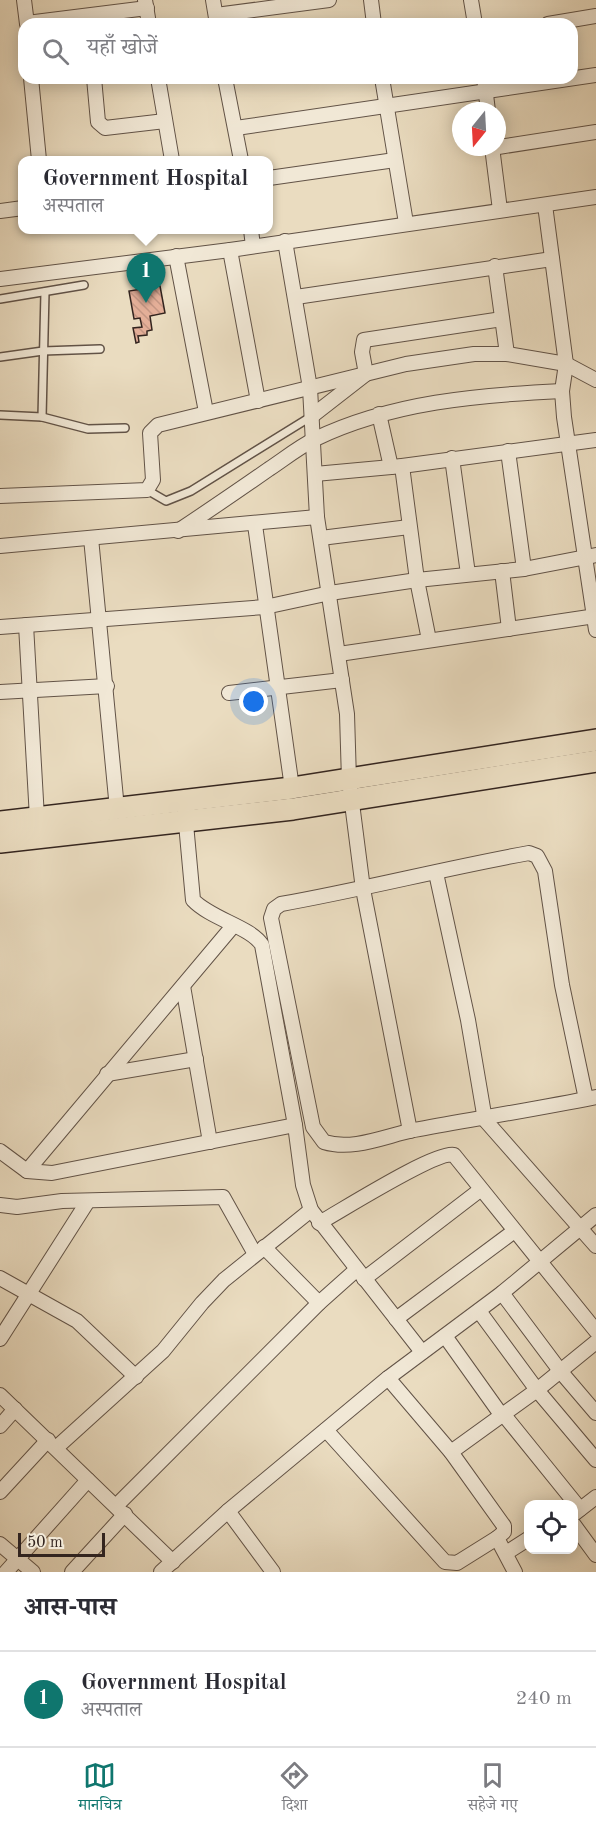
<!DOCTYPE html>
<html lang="hi">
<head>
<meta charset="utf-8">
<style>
	:root { --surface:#fff; --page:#f7f7f7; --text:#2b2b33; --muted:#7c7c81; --line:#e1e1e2; --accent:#0f766e }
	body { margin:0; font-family:"Old Standard TT","Noto Serif Devanagari",serif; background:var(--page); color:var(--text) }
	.controls { position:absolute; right:18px; bottom:18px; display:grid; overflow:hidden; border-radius:12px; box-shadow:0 3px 15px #0003 }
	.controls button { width:54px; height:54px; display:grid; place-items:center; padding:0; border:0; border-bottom:2px solid var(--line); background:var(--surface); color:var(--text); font:30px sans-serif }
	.compass { position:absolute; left:452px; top:102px; width:54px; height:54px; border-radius:50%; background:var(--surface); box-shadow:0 3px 15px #0003; rotate:198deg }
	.scale { position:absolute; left:18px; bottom:15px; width:87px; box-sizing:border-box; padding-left:6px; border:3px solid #34251f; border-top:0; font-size:16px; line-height:21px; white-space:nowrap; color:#34251f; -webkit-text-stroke:4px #f1e8d6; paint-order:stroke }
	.you { position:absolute; left:254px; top:702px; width:21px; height:21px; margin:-15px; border:4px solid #fff; border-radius:50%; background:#1a73e8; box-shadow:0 0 0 9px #1a73e833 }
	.badge { display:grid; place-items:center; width:39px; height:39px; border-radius:50%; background:var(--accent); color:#fff; font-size:20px; font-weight:700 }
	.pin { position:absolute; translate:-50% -50px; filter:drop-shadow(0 2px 3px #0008) }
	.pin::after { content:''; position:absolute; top:32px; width:21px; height:18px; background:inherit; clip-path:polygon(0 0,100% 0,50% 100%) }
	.popup { position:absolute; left:18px; top:156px; width:255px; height:78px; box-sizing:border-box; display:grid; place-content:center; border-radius:12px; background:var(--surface); filter:drop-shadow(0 2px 4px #0005); font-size:20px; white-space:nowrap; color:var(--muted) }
	.popup b { font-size:22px; color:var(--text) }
	.popup::after { content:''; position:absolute; left:50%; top:100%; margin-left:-12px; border:12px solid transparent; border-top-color:var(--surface) }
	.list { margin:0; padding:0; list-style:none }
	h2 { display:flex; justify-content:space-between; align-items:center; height:78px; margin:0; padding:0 24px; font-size:26px }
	h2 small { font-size:20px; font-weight:400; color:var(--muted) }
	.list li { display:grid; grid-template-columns:39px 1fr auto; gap:18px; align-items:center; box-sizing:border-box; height:96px; padding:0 24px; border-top:2px solid var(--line) }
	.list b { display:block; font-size:22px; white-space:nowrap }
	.list p { margin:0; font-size:20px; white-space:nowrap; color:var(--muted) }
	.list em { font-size:20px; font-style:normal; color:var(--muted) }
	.icon { flex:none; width:33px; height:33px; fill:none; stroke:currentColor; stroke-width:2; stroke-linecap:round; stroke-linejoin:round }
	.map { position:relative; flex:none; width:596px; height:1572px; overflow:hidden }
	.search { position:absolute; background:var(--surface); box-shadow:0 3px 15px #0003; left:18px; right:18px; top:18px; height:66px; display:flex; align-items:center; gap:15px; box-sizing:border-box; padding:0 21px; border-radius:18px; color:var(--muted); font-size:22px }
	.sheet { height:174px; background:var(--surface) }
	nav { display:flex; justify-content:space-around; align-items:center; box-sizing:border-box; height:84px; border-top:2px solid var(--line); background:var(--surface); font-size:16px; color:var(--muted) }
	nav a { display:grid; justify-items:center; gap:3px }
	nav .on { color:var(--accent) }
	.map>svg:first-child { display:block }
	.building { fill:url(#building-back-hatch); stroke:#34251f; stroke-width:1.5 }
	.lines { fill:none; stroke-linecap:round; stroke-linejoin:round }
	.service-casing { stroke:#625347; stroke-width:10 }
	.minor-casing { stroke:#625347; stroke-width:16 }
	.primary-casing { stroke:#34251f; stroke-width:24 }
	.service { stroke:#f1e8d6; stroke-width:7 }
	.minor { stroke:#f1e8d6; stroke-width:14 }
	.primary { stroke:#eadcc0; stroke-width:21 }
</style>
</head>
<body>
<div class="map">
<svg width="596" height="1572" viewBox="0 0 596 1572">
	<defs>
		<pattern id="building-back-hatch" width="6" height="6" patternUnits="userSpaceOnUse" patternTransform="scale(1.5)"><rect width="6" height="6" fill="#e4af98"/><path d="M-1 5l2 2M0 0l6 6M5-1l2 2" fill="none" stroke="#c49683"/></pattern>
	</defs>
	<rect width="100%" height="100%" fill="#eadcc0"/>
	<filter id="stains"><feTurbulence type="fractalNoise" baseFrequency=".00333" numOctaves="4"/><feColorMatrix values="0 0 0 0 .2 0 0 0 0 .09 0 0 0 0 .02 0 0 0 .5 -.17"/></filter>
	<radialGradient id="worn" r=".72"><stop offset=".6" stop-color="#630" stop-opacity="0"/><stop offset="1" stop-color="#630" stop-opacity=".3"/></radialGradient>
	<polygon class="building" points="160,286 165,313 150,316 152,330 147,331 147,335 138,336 139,342 136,343 133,328 142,327 140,318 134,319 129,291"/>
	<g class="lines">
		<defs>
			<g id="service">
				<polyline points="0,299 84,285"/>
				<polyline points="0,357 43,351 100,349"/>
				<polyline points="0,415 42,417 88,429 125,428"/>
				<polyline points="42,417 45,292"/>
				<polyline points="147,490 166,501 191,491 312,416"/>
			</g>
			<g id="minor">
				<polyline points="24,0 27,24"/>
				<polyline points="145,0 149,24"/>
				<polyline points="213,0 217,24"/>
				<polyline points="371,0 374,24"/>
				<polyline points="471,0 475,24"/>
				<polyline points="216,15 329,0"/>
				<polyline points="27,23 147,8"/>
				<polyline points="548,24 596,16"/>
				<polyline points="31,78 39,160"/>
				<polyline points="94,78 98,122 105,128 165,121"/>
				<polyline points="158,78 172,160"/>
				<polyline points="225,78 241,160"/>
				<polyline points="382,78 406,223"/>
				<polyline points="484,78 488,111"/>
				<polyline points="236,128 596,75"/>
				<polyline points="492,147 500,210"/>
				<polyline points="492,148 596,132"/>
				<polyline points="269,178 395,160"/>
				<polyline points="545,205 566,364 562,391 564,417 596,630"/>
				<polyline points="0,211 23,208"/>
				<polyline points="251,230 253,246"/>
				<polyline points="285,241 310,388 317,517 347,714 349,780 363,889 410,1131"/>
				<polyline points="230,250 258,401"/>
				<polyline points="176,256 206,412"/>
				<polyline points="495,266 507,354"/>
				<polyline points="0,279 230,250 596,197"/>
				<polyline points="296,297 552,259"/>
				<polyline points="379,414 391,467"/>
				<polyline points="312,416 366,374 362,352 364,340 502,319"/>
				<polyline points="508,451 524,569"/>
				<polyline points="452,458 468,574"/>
				<polyline points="402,466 417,580 429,640"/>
				<polyline points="315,474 402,466 596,440"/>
				<polyline points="0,496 147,490 153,480 150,433 158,425 406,364 474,354 507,354 566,364 596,380"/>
				<polyline points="255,525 292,788"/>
				<path d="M 178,531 C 208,511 239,490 269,469 C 284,459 299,447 315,439 C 392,402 478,395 562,391"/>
				<polyline points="91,538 117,809"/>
				<polyline points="321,538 409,527"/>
				<polyline points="0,546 317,517"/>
				<polyline points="502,571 509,629"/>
				<polyline points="26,625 37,818"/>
				<polyline points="0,627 265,607 330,593 417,580 524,569 596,555"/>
				<polyline points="339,654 596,616"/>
				<polyline points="0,692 107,686"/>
				<polyline points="229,693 342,680"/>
				<path d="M 185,813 L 193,900 C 211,919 251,927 262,945 L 295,1125 L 303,1185 L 311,1210 L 422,1352"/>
				<polyline points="436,873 468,1020 485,1120 596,1246"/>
				<polyline points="183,986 210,1142"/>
				<polyline points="107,1074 196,1059"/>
				<path d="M 586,1099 L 562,985 L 545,871 L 537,856 L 529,853 C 446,868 365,889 281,904 L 274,909 L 271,918 L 313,1127 L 324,1142 C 353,1151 385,1136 414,1130 C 475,1119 535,1109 596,1097"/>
				<polyline points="0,1151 27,1171 52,1173 295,1125"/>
				<polyline points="27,1171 233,926"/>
				<polyline points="0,1205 17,1207 62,1201 223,1197 255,1254"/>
				<path d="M 319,1223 C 341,1211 437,1150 454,1155 L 596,1331"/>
				<polyline points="264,1247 319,1303"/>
				<polyline points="0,1278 77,1321 136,1377"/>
				<polyline points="364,1279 480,1190"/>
				<polyline points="502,1293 561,1372 596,1413"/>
				<polyline points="479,1311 537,1390 596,1460"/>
				<polyline points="396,1319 513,1232"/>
				<polyline points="445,1336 502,1416"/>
				<polyline points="0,1339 88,1201"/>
				<polyline points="388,1378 451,1452 504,1526 504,1532 497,1538 515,1572"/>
				<polyline points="0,1395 173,1562"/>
				<polyline points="504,1415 580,1509"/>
				<polyline points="0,1426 15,1409"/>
				<polyline points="326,1430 445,1562 457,1563 497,1538"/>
				<polyline points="56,1448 163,1351 202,1303 224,1280 311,1210"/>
				<polyline points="451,1452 537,1390 596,1342"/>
				<polyline points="0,1492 48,1440"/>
				<polyline points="116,1506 319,1303 356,1270"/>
				<polyline points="228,1511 273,1572"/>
				<polyline points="574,1514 596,1497"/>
				<polyline points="574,1525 596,1555"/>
				<polyline points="0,1544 33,1572"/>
				<polyline points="506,1553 528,1539"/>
				<polyline points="6,1572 88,1480"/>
				<polyline points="72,1572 125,1514"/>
				<polyline points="161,1572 228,1511 388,1378 502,1293 596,1215"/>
			</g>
			<g id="primary">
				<polyline points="0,822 292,788 596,740"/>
				<polyline points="0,842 293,809 596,761"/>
			</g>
		</defs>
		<use href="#service" class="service-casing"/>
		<use href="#minor" class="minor-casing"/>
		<use href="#primary" class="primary-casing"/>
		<use href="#service" class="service"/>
		<use href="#minor" class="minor"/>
		<use href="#primary" class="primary"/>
	</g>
	<rect width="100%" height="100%" filter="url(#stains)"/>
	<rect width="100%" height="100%" fill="url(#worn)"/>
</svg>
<div class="controls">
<button><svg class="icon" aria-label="locate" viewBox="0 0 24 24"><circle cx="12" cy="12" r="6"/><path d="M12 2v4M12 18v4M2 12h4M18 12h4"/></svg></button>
</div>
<svg class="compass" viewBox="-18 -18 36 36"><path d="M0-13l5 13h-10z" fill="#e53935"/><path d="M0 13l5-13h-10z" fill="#7c7c81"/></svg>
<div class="scale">50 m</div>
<div class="you"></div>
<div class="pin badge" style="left:146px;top:303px">1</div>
<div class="popup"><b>Government Hospital</b>अस्पताल</div>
<div class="search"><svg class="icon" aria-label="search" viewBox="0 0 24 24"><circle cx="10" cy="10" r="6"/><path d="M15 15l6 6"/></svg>यहाँ खोजें</div>
</div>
<section class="sheet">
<h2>आस-पास<small></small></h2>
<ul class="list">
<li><span class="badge">1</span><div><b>Government Hospital</b><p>अस्पताल</p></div><em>240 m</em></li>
</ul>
</section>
<nav>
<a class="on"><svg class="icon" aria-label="map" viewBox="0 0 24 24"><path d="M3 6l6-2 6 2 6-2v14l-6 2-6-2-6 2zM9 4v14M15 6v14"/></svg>मानचित्र</a>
<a><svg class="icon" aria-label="directions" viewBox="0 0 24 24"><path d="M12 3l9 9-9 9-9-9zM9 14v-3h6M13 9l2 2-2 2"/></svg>दिशा</a>
<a><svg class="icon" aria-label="saved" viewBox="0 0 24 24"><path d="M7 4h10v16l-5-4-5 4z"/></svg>सहेजे गए</a>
</nav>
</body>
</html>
